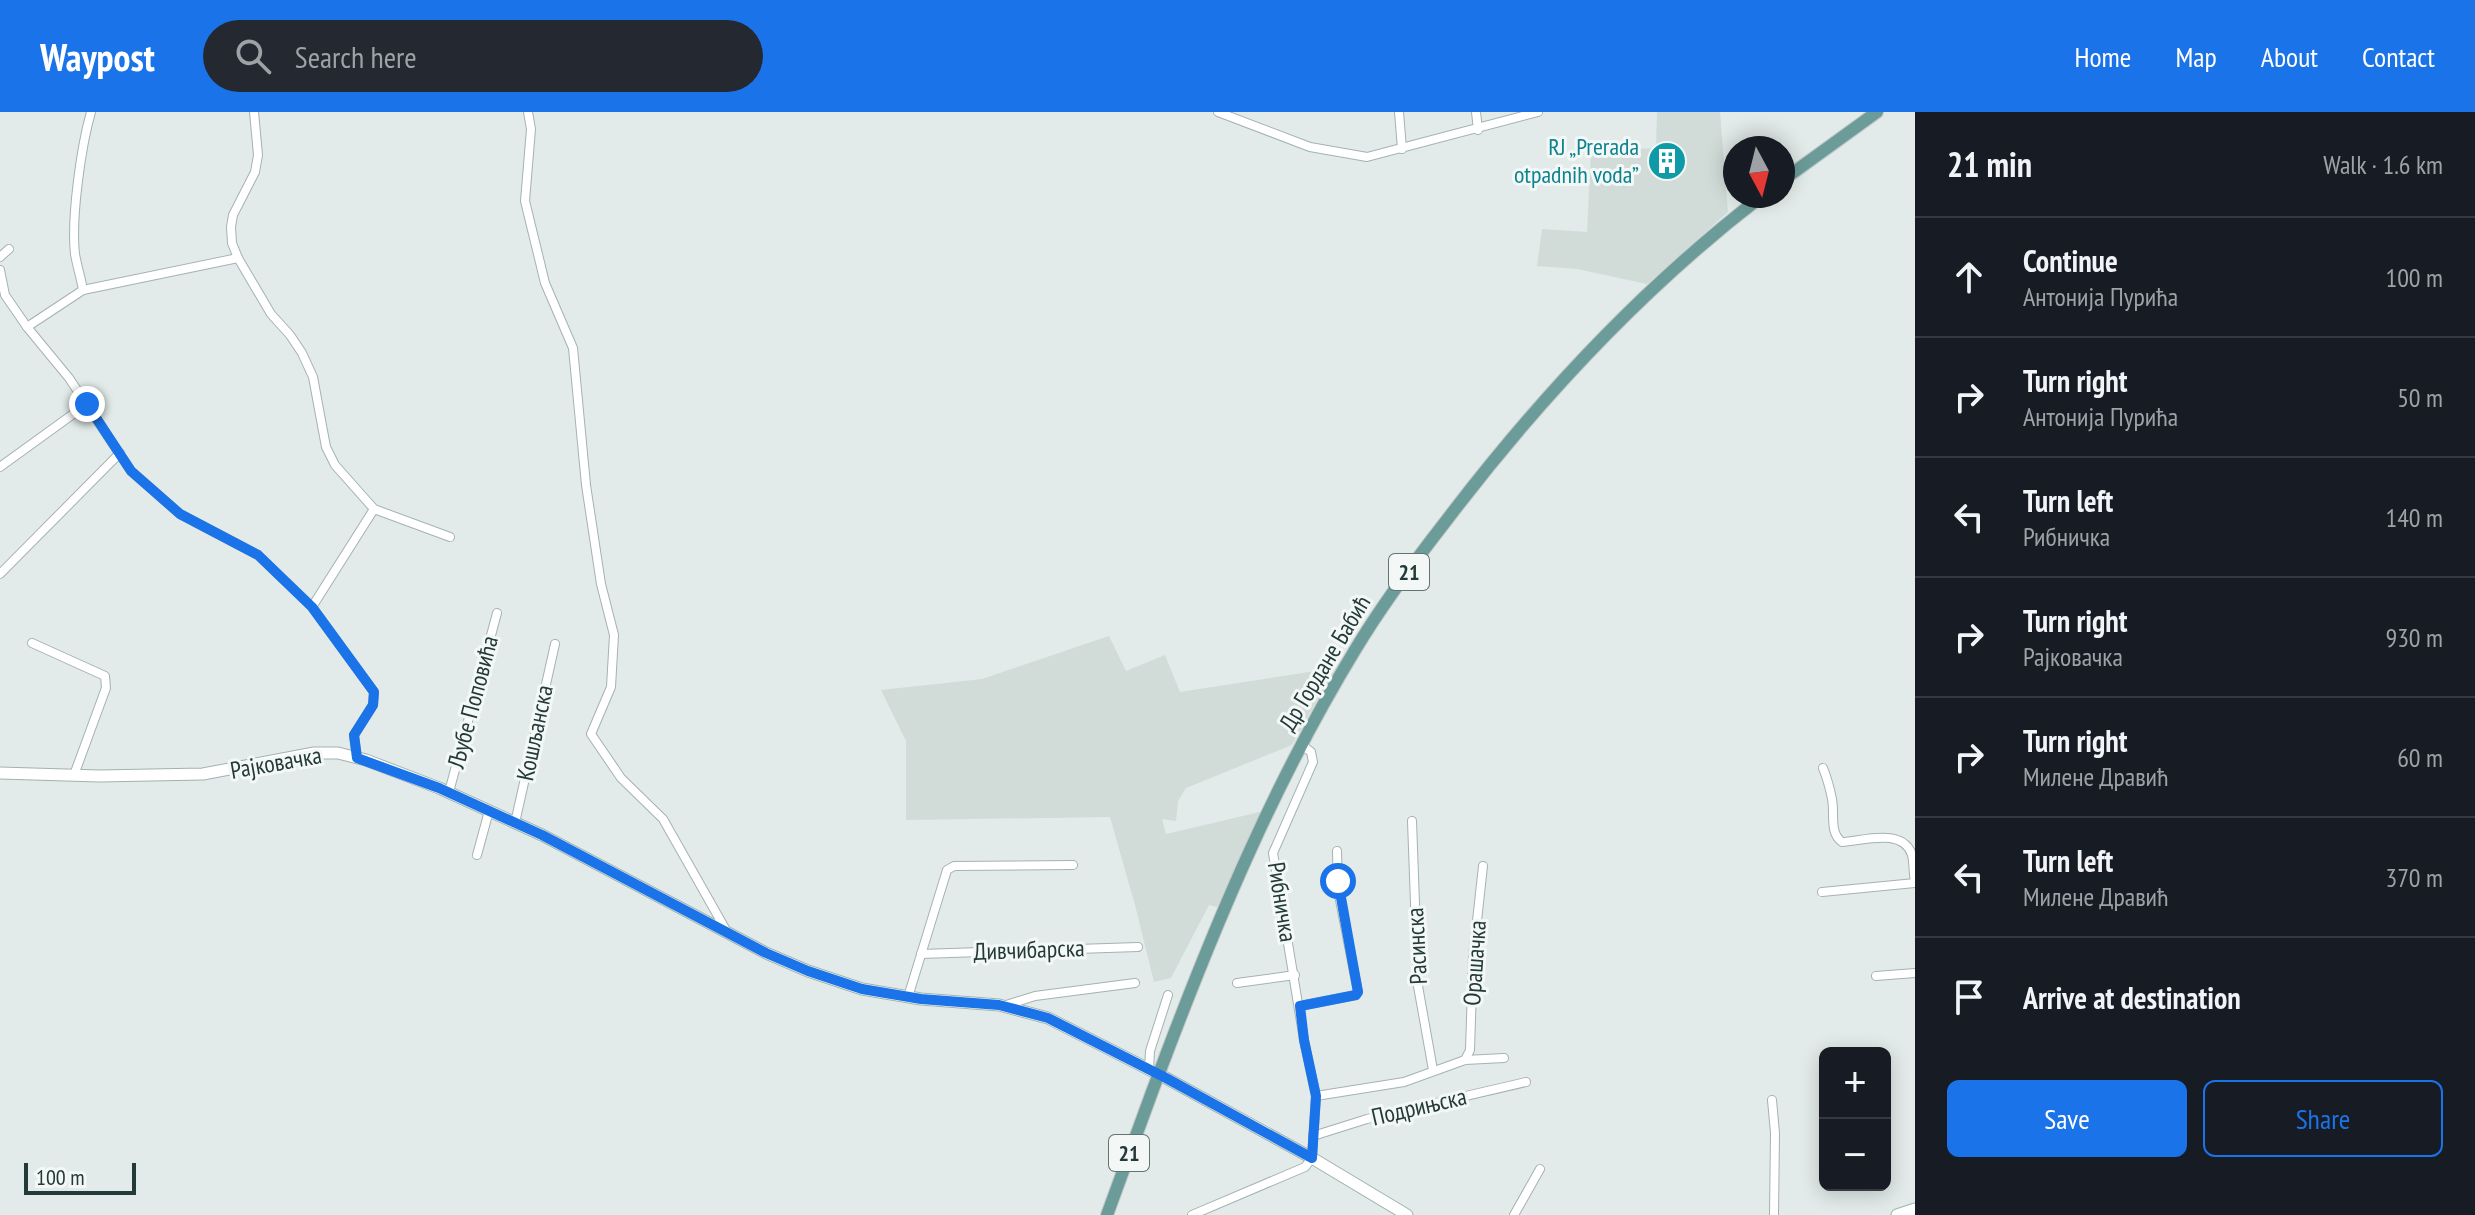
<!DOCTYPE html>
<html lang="en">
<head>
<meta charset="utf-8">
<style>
	:root { --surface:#171b24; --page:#242831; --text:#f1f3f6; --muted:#9ea1a6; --line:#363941; --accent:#1a73e8 }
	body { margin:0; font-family:"PT Sans Narrow",sans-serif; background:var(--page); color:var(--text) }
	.controls { position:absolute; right:24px; bottom:24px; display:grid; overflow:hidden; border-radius:12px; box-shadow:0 4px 20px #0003 }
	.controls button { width:72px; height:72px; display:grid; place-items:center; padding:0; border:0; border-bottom:2px solid var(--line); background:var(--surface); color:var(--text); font:40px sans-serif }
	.compass { position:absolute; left:1723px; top:24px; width:72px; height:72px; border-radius:50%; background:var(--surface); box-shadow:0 4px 20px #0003; rotate:173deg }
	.scale { position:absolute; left:24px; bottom:20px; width:112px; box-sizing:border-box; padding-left:8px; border:4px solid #243a39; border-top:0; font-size:22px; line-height:28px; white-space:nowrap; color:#243a39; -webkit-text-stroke:6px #f3f8f6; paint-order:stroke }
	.stop { position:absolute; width:24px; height:24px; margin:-18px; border:6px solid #1a73e8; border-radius:50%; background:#fff }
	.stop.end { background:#1a73e8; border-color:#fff; box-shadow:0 2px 8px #0008 }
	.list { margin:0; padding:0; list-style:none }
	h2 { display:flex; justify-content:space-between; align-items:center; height:104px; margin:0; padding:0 32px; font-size:34px }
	h2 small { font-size:26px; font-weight:400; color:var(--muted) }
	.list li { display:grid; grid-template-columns:52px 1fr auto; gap:24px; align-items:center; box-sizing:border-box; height:120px; padding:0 32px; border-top:2px solid var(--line) }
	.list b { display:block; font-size:30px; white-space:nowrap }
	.list p { margin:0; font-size:26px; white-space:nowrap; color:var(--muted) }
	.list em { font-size:26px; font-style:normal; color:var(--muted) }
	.actions { display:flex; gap:16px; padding:24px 32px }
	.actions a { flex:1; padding:18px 0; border:2px solid var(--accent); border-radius:12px; text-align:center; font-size:28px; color:var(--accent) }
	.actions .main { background:var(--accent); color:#fff }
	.icon { flex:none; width:44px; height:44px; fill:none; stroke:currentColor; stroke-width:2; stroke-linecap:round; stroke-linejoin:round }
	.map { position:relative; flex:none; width:1915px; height:1103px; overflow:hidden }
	header { display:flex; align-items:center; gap:48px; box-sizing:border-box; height:112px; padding:0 40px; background:var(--accent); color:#fff }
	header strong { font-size:38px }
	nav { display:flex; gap:44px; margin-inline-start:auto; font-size:28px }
	.search { width:560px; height:72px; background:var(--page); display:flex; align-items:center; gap:20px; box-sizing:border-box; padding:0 28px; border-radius:44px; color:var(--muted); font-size:30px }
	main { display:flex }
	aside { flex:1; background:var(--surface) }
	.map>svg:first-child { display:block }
	.built { fill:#d1dbd8 }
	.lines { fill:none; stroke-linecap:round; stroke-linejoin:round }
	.minor-casing { stroke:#a5b2b1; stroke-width:10 }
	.secondary-casing { stroke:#9fb3af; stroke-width:13 }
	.primary-casing { stroke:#c2c8c8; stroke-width:14 }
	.minor { stroke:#fff; stroke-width:8 }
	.secondary { stroke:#fff; stroke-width:11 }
	.primary { stroke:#6b9c99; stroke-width:12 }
	.primary-bridge-casing { stroke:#c2c8c8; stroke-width:14; stroke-linecap:butt }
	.primary-bridge { stroke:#6b9c99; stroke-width:12 }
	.route { stroke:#1a73e8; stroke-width:10 }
	.labels { text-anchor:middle; stroke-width:6; stroke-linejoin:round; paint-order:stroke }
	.shield { fill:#f3f8f6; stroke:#627372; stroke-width:2 }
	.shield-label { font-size:22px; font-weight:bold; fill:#243a39 }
	.culture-label { font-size:24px; fill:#0d838f; stroke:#f3f8f6; text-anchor:end }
	.street-label { font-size:24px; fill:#243a39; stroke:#f3f8f6 }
</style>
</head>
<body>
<header>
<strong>Waypost</strong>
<div class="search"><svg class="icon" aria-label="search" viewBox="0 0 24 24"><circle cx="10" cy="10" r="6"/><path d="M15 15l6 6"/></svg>Search here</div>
<nav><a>Home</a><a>Map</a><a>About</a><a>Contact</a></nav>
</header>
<main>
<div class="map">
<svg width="1915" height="1103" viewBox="0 0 1915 1103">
	<rect width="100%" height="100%" fill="#e2ebe9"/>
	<g class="built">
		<polygon points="1657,0 1720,0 1728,100 1647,172 1577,157 1537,154 1542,117 1587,120 1591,40 1656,36"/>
		<polygon points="1109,524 1126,559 1165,543 1180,580 1335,556 1292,633 1186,676 1178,689 1176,709 1162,707 1166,722 1264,699 1217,795 1209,793 1171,866 1154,870 1135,793 1110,705 906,708 906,629 881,578 982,567"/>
	</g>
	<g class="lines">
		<defs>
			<g id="minor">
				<polyline points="254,0 258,43 255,60 233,103 231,115 232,131 238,146 271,202 290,223 302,241 313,265 326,335 335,353 374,397 450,425"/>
				<polyline points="528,0 531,17 525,89 545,171 573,236 586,373 601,472 614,523 611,575 591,622 621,666 663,707 727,820"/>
				<polyline points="1218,0 1310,35 1367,45 1538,0"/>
				<polyline points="1399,0 1402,37"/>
				<polyline points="1476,0 1478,18"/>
				<polyline points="0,145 9,137"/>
				<polyline points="238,146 83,178 27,215 69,266 131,359 180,402 258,443 312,495 374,580 373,593 354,623 357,646"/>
				<polyline points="0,158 5,183 27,215"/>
				<path d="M 83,178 C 81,166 77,154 75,142 C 71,106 81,35 91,0"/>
				<polyline points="0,355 87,292"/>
				<polyline points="0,462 120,341"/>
				<polyline points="312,495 374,397"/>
				<polyline points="32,531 105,564 106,576 74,663"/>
				<path d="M 1823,656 C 1827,666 1830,677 1832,687 C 1835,702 1829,721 1842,730 C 1863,729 1903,715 1912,743 C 1914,751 1913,760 1915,769"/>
				<polyline points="449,680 497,501"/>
				<polyline points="1412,709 1418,874 1433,958"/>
				<polyline points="515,711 555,532"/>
				<polyline points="477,743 489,699"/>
				<polyline points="1822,780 1915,771"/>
				<polyline points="921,842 1138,835"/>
				<polyline points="1876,864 1915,861"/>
				<polyline points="1237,871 1295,863"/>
				<polyline points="908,885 947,758 954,754 1073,753"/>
				<polyline points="1003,894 1035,884 1135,871"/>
				<polyline points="1300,894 1356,883 1358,880 1338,778 1337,739"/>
				<polyline points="1465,948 1470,938 1473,845 1483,754"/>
				<polyline points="1149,958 1150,939 1168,883"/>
				<polyline points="1316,984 1404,970 1465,948 1504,946"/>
				<polyline points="1772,988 1775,1021 1774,1103"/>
				<polyline points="1313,1024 1367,1007 1526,970"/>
				<polyline points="1192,1103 1305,1055 1312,1046 1316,984 1304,928 1273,741 1313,650 1311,640 1302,633"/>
				<polyline points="1514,1103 1540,1057"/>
			</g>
			<g id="secondary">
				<polyline points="0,661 99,664 203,662 314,641 338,641 366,648 439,676 542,723 766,841 808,859 862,877 921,887 999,893 1048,906 1166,966 1312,1046 1407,1103"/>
				<polyline points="1897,1103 1915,1097"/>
			</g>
			<g id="primary">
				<polyline points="1783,68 1877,0"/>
				<path d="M 1166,943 C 1219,803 1277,666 1355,538 C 1382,493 1414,450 1446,409 C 1538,288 1642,176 1762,84"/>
				<polyline points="1107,1103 1152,980"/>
			</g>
		</defs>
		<use href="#minor" class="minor-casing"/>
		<use href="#secondary" class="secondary-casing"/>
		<use href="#primary" class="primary-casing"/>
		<use href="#minor" class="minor"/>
		<use href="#secondary" class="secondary"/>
		<use href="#primary" class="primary"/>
		<defs>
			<polyline id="primary-bridge" points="1152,980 1166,943"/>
		</defs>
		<use href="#primary-bridge" class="primary-bridge-casing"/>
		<use href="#primary-bridge" class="primary-bridge"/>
	</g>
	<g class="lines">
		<polyline class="route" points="87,292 131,359 180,402 258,443 312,495 374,580 373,593 354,623 357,646 439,676 542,723 766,841 808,859 862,877 921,887 999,893 1048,906 1166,966 1312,1046 1316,984 1304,928 1300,894 1356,883 1358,880 1338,769"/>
	</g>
	<defs>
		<symbol id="building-disc" viewBox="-11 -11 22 22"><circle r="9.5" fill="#0f9aa8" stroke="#f3f8f6"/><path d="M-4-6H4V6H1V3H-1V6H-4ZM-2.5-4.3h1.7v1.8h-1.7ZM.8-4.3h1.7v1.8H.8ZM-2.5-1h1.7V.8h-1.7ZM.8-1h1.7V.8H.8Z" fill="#fff"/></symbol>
	</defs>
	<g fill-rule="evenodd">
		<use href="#building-disc" x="1645" y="27" width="44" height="44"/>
	</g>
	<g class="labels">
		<g class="shield">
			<rect x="1389" y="442" width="40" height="36" rx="6"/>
			<rect x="1109" y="1023" width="40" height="36" rx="6"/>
		</g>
		<g class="shield-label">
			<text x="1409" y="468">21</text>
			<text x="1129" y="1049">21</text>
		</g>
		<g class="culture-label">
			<text x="1639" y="43">RJ „Prerada<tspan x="1639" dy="28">otpadnih voda”</tspan></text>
		</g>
		<g class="street-label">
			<text transform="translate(1325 551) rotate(-59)" y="8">Др Гордане Бабић</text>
			<text transform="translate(473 590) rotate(-75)" y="8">Љубе Поповића</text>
			<text transform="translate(535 621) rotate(-78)" y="8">Кошљанска</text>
			<text transform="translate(276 651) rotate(-10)" y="8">Рајковачка</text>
			<text transform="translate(1282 790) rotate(81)" y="8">Рибничка</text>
			<text transform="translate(1417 834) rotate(-93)" y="8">Расинска</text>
			<text transform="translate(1029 838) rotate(-2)" y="8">Дивчибарска</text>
			<text transform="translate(1475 851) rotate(-86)" y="8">Орашачка</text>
			<text transform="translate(1419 995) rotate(-13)" y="8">Подрињска</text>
		</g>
	</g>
</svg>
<div class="controls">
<button>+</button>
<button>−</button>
</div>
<svg class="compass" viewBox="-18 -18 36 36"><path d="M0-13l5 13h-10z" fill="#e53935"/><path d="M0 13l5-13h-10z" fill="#9ea1a6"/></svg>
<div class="scale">100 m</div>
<div class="stop" style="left:1338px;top:769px"></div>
<div class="stop end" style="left:87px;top:292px"></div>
</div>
<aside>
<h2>21 min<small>Walk · 1.6 km</small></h2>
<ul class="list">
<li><svg class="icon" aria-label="ahead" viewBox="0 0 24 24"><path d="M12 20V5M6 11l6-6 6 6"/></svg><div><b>Continue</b><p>Антонија Пурића</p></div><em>100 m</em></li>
<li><svg class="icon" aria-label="right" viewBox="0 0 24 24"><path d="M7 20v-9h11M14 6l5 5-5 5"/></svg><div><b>Turn right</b><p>Антонија Пурића</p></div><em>50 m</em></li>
<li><svg class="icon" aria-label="left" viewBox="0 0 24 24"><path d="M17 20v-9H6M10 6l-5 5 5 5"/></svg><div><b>Turn left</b><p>Рибничка</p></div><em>140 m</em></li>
<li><svg class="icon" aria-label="right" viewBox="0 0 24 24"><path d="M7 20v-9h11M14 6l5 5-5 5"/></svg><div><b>Turn right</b><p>Рајковачка</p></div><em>930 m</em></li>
<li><svg class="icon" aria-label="right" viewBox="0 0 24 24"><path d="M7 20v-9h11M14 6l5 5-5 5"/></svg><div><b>Turn right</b><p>Милене Дравић</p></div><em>60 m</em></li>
<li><svg class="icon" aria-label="left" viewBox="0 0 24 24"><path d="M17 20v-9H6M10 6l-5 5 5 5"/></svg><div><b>Turn left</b><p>Милене Дравић</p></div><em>370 m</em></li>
<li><svg class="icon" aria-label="arrive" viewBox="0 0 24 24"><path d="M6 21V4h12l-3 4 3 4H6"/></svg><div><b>Arrive at destination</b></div></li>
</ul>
<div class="actions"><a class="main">Save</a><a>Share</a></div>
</aside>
</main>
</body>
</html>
